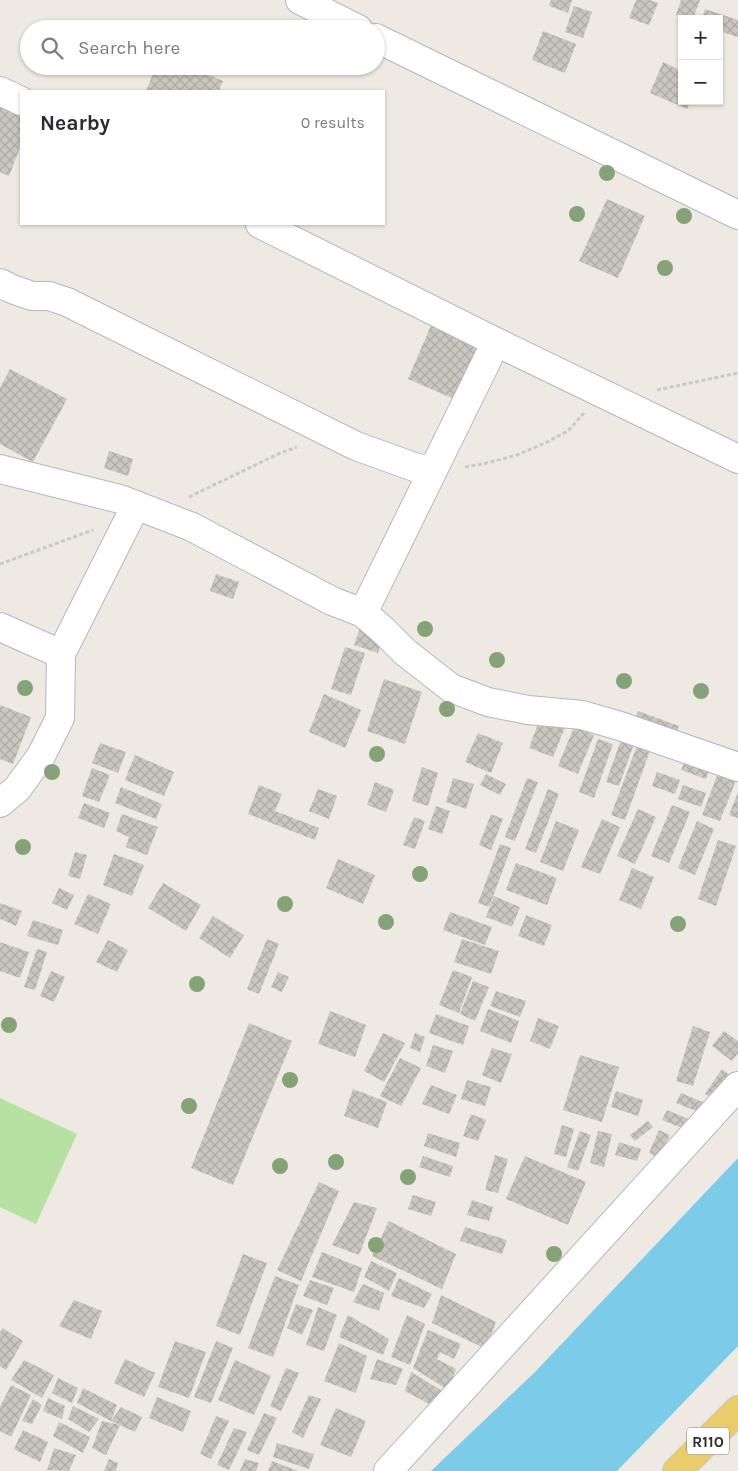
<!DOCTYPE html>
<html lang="en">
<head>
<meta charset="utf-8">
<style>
	:root { --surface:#fff; --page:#f2f2f3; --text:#2b2b33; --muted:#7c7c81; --line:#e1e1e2 }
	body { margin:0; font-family:Karla,sans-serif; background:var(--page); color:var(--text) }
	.controls { position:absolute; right:15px; top:15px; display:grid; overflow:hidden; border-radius:0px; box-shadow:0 1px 4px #0004 }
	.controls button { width:45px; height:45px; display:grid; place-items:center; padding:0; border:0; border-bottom:1px solid var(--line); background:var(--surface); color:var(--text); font:25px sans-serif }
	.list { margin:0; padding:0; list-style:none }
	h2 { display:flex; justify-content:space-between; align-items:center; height:65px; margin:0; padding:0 20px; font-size:21px }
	h2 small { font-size:16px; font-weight:400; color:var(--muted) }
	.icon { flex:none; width:28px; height:28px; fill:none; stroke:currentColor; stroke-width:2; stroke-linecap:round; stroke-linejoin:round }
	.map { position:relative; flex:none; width:738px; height:1471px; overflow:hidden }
	.search { position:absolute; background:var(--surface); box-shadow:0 1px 4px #0004; left:20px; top:20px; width:365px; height:55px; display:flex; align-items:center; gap:12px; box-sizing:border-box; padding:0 18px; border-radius:28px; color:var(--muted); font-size:19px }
	.panel { position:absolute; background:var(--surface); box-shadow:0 1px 4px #0004; left:20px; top:90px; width:365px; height:135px; border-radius:0px }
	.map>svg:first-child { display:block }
	.grass { fill:#b7e1a2 }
	.water { fill:#7ccce9 }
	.building { fill:url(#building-cross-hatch) }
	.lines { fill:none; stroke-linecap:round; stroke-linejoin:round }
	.street-casing { stroke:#b5b7c0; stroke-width:30 }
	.primary-casing { stroke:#c9c9c9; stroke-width:30 }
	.path { stroke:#c9c9c9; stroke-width:3; stroke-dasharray:4 2.5; stroke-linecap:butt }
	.street { stroke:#fff; stroke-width:28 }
	.primary { stroke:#eacc6b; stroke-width:28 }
	.tree { fill:#85a377 }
	.labels { text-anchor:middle; stroke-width:4; stroke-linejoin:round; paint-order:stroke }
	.shield { fill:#fff; stroke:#6d6d6d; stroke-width:1 }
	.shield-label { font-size:16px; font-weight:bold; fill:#2e2e2e }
</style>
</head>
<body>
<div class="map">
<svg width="738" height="1471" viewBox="0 0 738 1471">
	<defs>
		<pattern id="building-cross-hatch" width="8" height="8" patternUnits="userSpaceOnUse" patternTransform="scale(1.25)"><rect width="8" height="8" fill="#cac7c0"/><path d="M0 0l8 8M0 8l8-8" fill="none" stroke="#aeaba5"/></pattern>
	</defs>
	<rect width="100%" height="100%" fill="#eee9e2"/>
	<polygon class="grass" points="0,1098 77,1134 36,1224 0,1207"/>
	<polygon class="water" points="738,1158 738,1346 617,1471 431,1471 535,1372"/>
	<g class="building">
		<polygon points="551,0 572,0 568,13 549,6"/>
		<polygon points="636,0 650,0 658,3 649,25 629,18"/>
		<polygon points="681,0 700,0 693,19 687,19 676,15"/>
		<polygon points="574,6 592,12 583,38 565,32"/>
		<polygon points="705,9 738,20 738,37 719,31 719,19 702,19"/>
		<polygon points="543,31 576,44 565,73 532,60"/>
		<polygon points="663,62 682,71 682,101 691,101 687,109 650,93"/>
		<polygon points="156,66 189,66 223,81 219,91 146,91"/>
		<polygon points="0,99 21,108 21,145 9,176 0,172"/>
		<polygon points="607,199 645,216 618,278 579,261"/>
		<polygon points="432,323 485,346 461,402 408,379"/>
		<polygon points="10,369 67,399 33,462 0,444 0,388"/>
		<polygon points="109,451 133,459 128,476 104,468"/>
		<polygon points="216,574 239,582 233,599 210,591"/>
		<polygon points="360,628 383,636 378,653 354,645"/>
		<polygon points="345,647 365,653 351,695 331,689"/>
		<polygon points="384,679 422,692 405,744 367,731"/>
		<polygon points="324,694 361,710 345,748 309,732"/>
		<polygon points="0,705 31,717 13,764 0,759"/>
		<polygon points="638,711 679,726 675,738 634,722"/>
		<polygon points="541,716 566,725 553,757 529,748"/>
		<polygon points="574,727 594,735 578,774 558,766"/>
		<polygon points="478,733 503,743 491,773 465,762"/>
		<polygon points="622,737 635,741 619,786 606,782"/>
		<polygon points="598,739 613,744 594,798 579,792"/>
		<polygon points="100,743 126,752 118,773 92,763"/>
		<polygon points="638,743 651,748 625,820 611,815"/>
		<polygon points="135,755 174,772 164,796 125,780"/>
		<polygon points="686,758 710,767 706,779 681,770"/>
		<polygon points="422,767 438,773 428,806 412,801"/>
		<polygon points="92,768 110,775 99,802 82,796"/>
		<polygon points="720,768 738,775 720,821 702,815"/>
		<polygon points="657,772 680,780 675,794 652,786"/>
		<polygon points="486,774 506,784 500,795 480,785"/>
		<polygon points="453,778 474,784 466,809 446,802"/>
		<polygon points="527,778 538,782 515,841 505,837"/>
		<polygon points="375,782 394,790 386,812 367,805"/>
		<polygon points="259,785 282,794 275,811 319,828 315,840 248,814"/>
		<polygon points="683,785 706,793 701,807 678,799"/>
		<polygon points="121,787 162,804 156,819 115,803"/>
		<polygon points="318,789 337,796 329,819 309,811"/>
		<polygon points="548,789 559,794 536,853 525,849"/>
		<polygon points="738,792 738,818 729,815"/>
		<polygon points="84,803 110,813 104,828 78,818"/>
		<polygon points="672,805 690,812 669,863 651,856"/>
		<polygon points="436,806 450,811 442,834 428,829"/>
		<polygon points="638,809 656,817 635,864 617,856"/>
		<polygon points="122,814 158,827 147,855 126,847 129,837 116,831"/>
		<polygon points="491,814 503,819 491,850 479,845"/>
		<polygon points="414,817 425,821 415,849 403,845"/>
		<polygon points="602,819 620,827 600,874 581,867"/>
		<polygon points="556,821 579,830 563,871 540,862"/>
		<polygon points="697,821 714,829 695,875 678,868"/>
		<polygon points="718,840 736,846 716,906 698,899"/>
		<polygon points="500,844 511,848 489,907 478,903"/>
		<polygon points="75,852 87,855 80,879 68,876"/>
		<polygon points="114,854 144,865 132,896 103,885"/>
		<polygon points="338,859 375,875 363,904 326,888"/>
		<polygon points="516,863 557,878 547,905 506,890"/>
		<polygon points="632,868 654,877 641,909 619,900"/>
		<polygon points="163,883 201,905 186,931 148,908"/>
		<polygon points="59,888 74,895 67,910 52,903"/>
		<polygon points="88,894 111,904 98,934 74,924"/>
		<polygon points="494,896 520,907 512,927 486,917"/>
		<polygon points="0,903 22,911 16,926 0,919"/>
		<polygon points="450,912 492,927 485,945 443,930"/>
		<polygon points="526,915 552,925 544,946 518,936"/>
		<polygon points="213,916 244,935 230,958 199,938"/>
		<polygon points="33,920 63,930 58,945 27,936"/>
		<polygon points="267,939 279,944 259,994 247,989"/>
		<polygon points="462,939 499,951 491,974 454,962"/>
		<polygon points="108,940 128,950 117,972 96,962"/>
		<polygon points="0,942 29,952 20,978 0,971"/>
		<polygon points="37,949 47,952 35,990 24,987"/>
		<polygon points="453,970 472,977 459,1013 439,1005"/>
		<polygon points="51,971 65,977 54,1002 40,996"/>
		<polygon points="278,972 289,977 282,992 271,987"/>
		<polygon points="473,981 489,987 475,1021 460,1014"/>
		<polygon points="496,991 526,1001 520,1017 490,1006"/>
		<polygon points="488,1009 519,1021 511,1043 480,1031"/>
		<polygon points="330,1011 366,1025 355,1057 318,1044"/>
		<polygon points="436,1014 469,1026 463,1045 429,1033"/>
		<polygon points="538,1018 559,1026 550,1049 530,1041"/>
		<polygon points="249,1023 292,1041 233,1185 191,1168"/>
		<polygon points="693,1026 710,1032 693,1086 676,1081"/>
		<polygon points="724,1031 738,1041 738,1053 732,1061 712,1046"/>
		<polygon points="383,1033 405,1043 384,1082 364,1071"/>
		<polygon points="415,1033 425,1037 420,1052 410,1048"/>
		<polygon points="433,1045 453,1051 445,1073 426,1066"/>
		<polygon points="492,1048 512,1054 501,1083 482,1075"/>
		<polygon points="580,1055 619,1067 602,1122 563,1110"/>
		<polygon points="400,1058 421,1068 401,1106 380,1096"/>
		<polygon points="722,1069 733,1078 716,1101 705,1094"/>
		<polygon points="467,1080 491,1087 485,1106 461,1099"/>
		<polygon points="431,1085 457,1095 449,1114 422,1104"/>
		<polygon points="353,1089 387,1102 378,1128 344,1116"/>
		<polygon points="616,1091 643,1100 638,1116 611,1107"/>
		<polygon points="681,1093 710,1105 706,1115 676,1103"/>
		<polygon points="667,1110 696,1122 692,1132 662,1120"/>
		<polygon points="471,1114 486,1120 478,1141 463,1136"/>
		<polygon points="648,1121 653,1127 635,1141 630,1135"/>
		<polygon points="562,1125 574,1129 566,1157 554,1154"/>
		<polygon points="659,1130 670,1135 659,1158 649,1153"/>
		<polygon points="580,1131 591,1135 578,1171 567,1167"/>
		<polygon points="598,1131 612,1134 604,1167 590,1163"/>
		<polygon points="428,1133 460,1143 456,1157 424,1146"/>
		<polygon points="619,1142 641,1149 637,1161 615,1155"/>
		<polygon points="495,1155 508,1159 498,1193 485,1190"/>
		<polygon points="423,1156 453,1166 450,1177 419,1167"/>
		<polygon points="525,1156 586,1182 568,1225 506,1199"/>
		<polygon points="319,1182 339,1191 301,1281 277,1270"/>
		<polygon points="413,1195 436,1202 431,1216 408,1209"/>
		<polygon points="472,1200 493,1207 489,1221 467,1215"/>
		<polygon points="354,1202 377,1208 359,1255 332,1245"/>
		<polygon points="389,1221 456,1254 442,1289 372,1256"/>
		<polygon points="465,1227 507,1240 502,1254 460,1241"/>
		<polygon points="322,1252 362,1268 354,1292 312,1277"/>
		<polygon points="243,1254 267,1263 240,1335 216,1326"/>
		<polygon points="371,1261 397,1273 389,1291 364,1277"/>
		<polygon points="275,1276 299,1285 273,1357 248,1348"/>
		<polygon points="399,1278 432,1294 424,1308 391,1296"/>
		<polygon points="310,1280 334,1288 327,1305 303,1296"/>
		<polygon points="363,1284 384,1293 379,1311 353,1302"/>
		<polygon points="441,1295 496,1322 486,1349 432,1323"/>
		<polygon points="74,1300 102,1311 91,1339 59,1326"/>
		<polygon points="296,1304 313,1310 302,1335 287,1328"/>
		<polygon points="318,1307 337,1315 324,1351 306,1345"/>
		<polygon points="348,1315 389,1339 383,1355 339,1337"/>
		<polygon points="407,1315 425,1324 410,1365 391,1357"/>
		<polygon points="3,1328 23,1341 6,1370 0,1366 0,1332"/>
		<polygon points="428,1330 461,1344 454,1359 440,1352 437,1359 456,1369 448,1390 413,1368"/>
		<polygon points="175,1341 206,1352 189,1398 158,1387"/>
		<polygon points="216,1341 233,1348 211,1403 194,1397"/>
		<polygon points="339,1343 367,1356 356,1393 324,1381"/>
		<polygon points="125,1359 155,1373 144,1397 114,1383"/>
		<polygon points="377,1359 403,1369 396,1385 370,1379"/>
		<polygon points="24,1360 54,1375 42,1398 11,1380"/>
		<polygon points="235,1360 271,1376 254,1415 218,1400"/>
		<polygon points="286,1368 299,1373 281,1411 270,1406"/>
		<polygon points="411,1372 449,1395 444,1412 405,1391"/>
		<polygon points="58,1378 78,1388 72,1403 52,1393"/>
		<polygon points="11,1385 31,1395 11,1437 0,1431 0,1407"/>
		<polygon points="83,1388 117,1405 111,1421 121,1407 142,1417 135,1432 111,1421 77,1403"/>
		<polygon points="309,1395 321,1399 303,1438 292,1432"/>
		<polygon points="157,1397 191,1411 183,1432 149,1418"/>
		<polygon points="48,1398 65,1406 62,1419 43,1411"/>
		<polygon points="33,1399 42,1405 32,1424 22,1421"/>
		<polygon points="73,1406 99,1419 89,1432 68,1419"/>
		<polygon points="336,1408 366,1421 351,1457 320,1445"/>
		<polygon points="264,1413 277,1418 259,1455 247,1450"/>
		<polygon points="216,1416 229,1421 211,1459 200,1454"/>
		<polygon points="102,1421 120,1425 106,1455 92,1448"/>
		<polygon points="59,1422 90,1437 83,1453 53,1436"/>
		<polygon points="234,1428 247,1432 229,1470 217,1465"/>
		<polygon points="23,1430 48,1442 40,1462 14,1449"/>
		<polygon points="277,1443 314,1454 309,1469 273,1457"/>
		<polygon points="54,1448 76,1455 69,1471 47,1470"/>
		<polygon points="109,1459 118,1463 116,1471 104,1471"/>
		<polygon points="245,1459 259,1463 256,1471 240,1471"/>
		<polygon points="272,1461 298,1471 268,1471"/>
	</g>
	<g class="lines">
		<defs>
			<g id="street">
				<polyline points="300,0 358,29"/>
				<polyline points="376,38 738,215"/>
				<polyline points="0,91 21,101"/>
				<polyline points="260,224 496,342 738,459"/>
				<polyline points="0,283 12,289 32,296 49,296 67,302 356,446 417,468 432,470"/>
				<polyline points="0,469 120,499 192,527 332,601 363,613 384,631 405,652 451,688 488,702 528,710 582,715 620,726 738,767"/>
				<polyline points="363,613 496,342"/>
				<polyline points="0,627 61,654"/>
				<polyline points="0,803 17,789 41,756 60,718 61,654 136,505"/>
				<polyline points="388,1471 738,1086"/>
			</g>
			<polyline id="primary" points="677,1471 738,1410"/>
		</defs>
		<use href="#street" class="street-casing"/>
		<use href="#primary" class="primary-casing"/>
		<g class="path">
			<polyline points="657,390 738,373"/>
			<polyline points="465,467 487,463 517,455 545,443 568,431 584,413"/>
			<polyline points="189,497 278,454 297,447"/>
			<polyline points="0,564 93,530"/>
		</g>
		<use href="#street" class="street"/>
		<use href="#primary" class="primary"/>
	</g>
	<g class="tree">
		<circle cx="607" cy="173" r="8"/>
		<circle cx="577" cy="214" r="8"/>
		<circle cx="684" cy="216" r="8"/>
		<circle cx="665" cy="268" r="8"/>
		<circle cx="425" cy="629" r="8"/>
		<circle cx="497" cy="660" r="8"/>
		<circle cx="624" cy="681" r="8"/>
		<circle cx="25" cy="688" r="8"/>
		<circle cx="701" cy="691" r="8"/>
		<circle cx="447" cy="709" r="8"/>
		<circle cx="377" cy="754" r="8"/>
		<circle cx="52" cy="772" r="8"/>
		<circle cx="23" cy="847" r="8"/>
		<circle cx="420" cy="874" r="8"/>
		<circle cx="285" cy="904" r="8"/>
		<circle cx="386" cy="922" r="8"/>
		<circle cx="678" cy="924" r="8"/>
		<circle cx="197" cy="984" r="8"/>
		<circle cx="9" cy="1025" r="8"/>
		<circle cx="290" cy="1080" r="8"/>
		<circle cx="189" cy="1106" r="8"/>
		<circle cx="336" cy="1162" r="8"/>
		<circle cx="280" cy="1166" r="8"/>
		<circle cx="408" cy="1177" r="8"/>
		<circle cx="376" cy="1245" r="8"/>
		<circle cx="554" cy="1254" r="8"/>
	</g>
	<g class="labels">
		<rect class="shield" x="687" y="1427.5" width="42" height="27" rx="4"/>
		<g class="shield-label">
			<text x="708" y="1447">R110</text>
		</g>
	</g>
</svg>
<div class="controls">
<button>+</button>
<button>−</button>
</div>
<div class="search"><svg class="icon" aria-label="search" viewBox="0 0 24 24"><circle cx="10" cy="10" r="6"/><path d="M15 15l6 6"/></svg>Search here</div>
<section class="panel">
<h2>Nearby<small>0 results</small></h2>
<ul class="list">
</ul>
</section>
</div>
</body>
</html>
